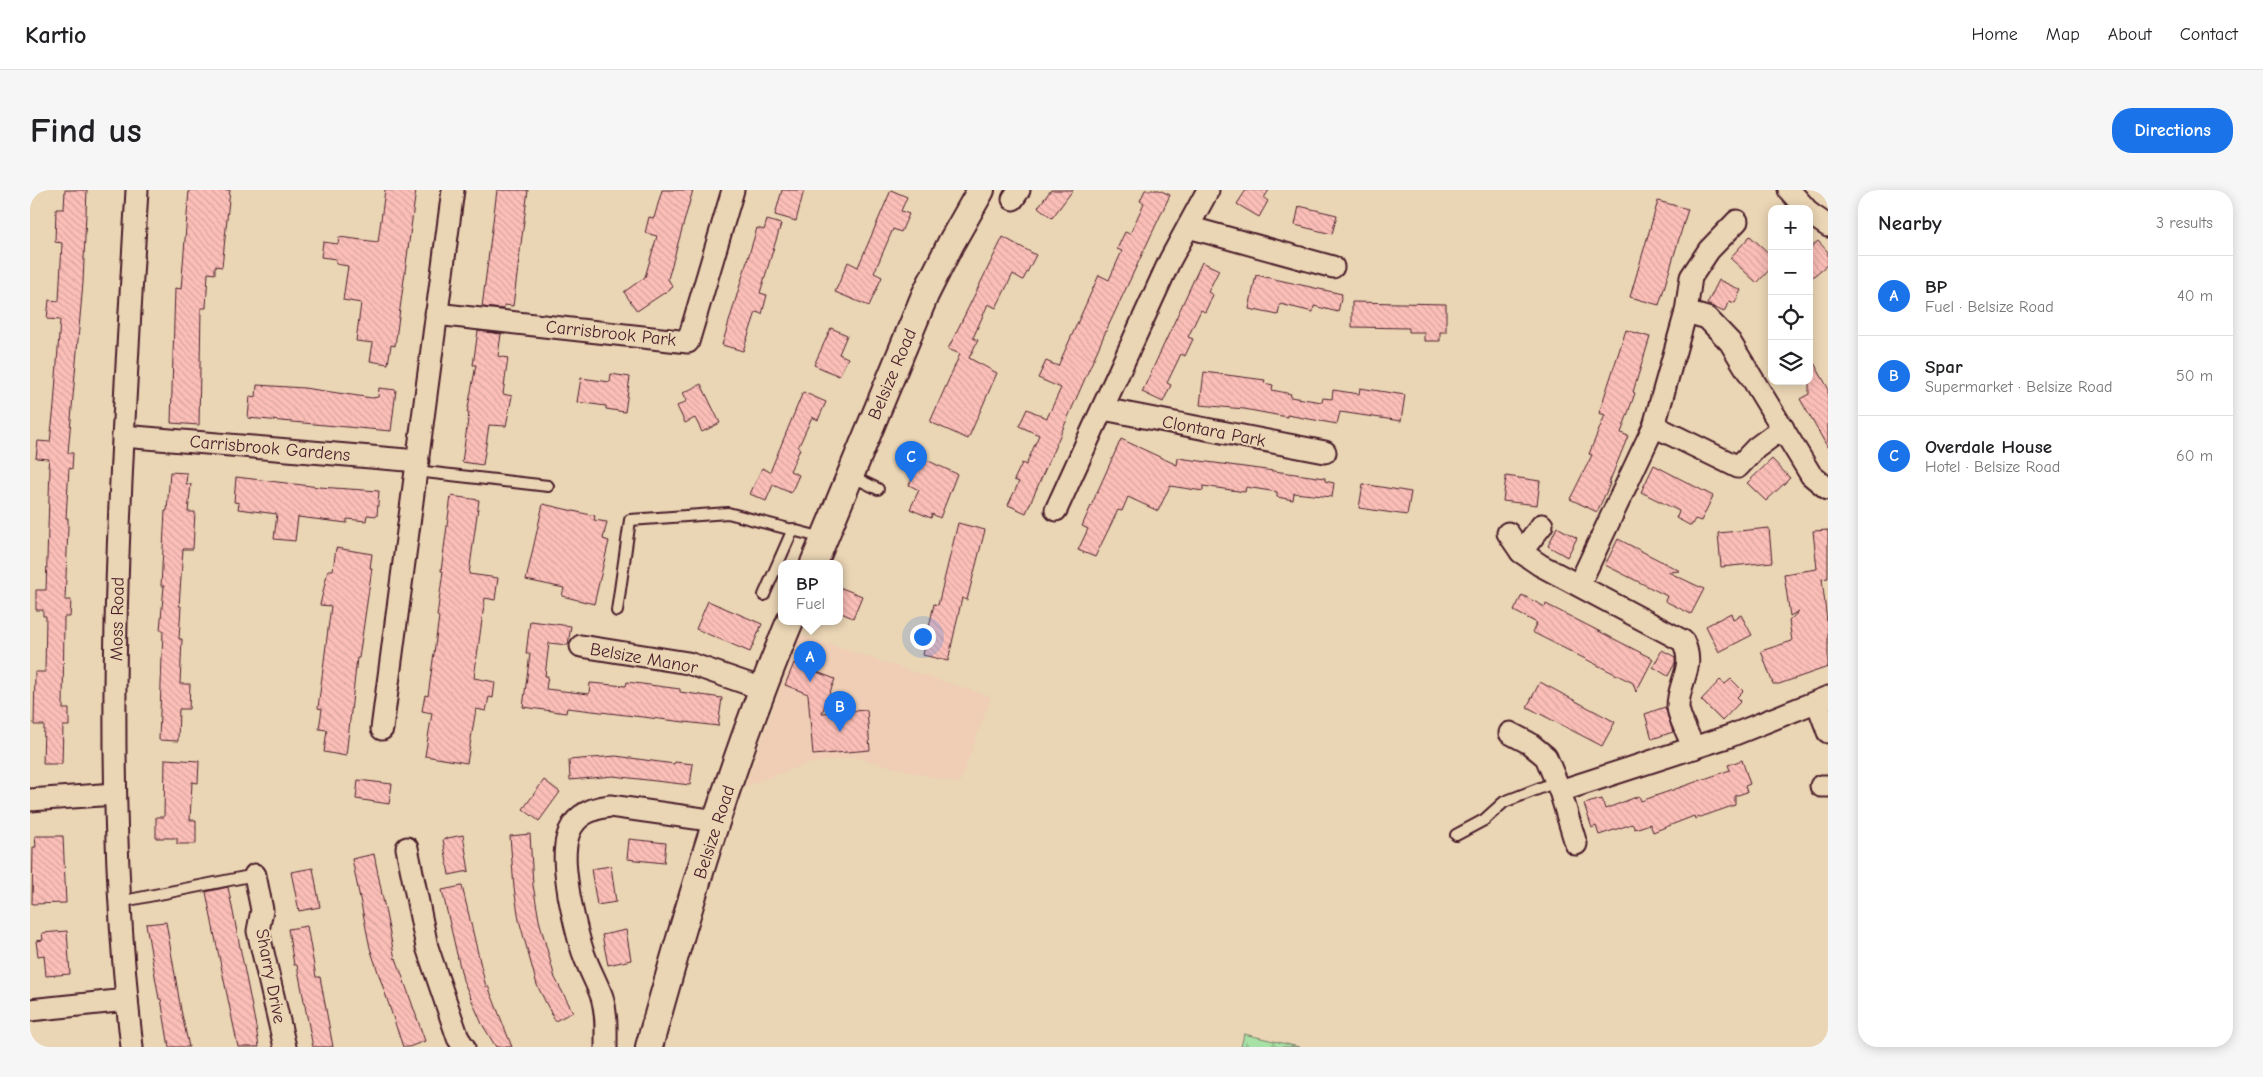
<!DOCTYPE html>
<html lang="en">
<head>
<meta charset="utf-8">
<style>
	:root { --surface:#fff; --page:#f6f6f6; --text:#202124; --muted:#757577; --line:#e0e0e0; --accent:#1a73e8 }
	body { margin:0; font-family:"Comic Neue",sans-serif; background:var(--page); color:var(--text) }
	.controls { position:absolute; right:15px; top:15px; display:grid; overflow:hidden; border-radius:10px; box-shadow:0 2px 12px #0003 }
	.controls button { width:45px; height:45px; display:grid; place-items:center; padding:0; border:0; border-bottom:1px solid var(--line); background:var(--surface); color:var(--text); font:25px sans-serif }
	.you { position:absolute; left:892px; top:446px; width:18px; height:18px; margin:-12px; border:4px solid #fff; border-radius:50%; background:#1a73e8; box-shadow:0 0 0 8px #1a73e833 }
	.badge { display:grid; place-items:center; width:32px; height:32px; border-radius:50%; background:var(--accent); color:#fff; font-size:16px; font-weight:700 }
	.pin { position:absolute; translate:-50% -41px; filter:drop-shadow(0 1px 2px #0008) }
	.pin::after { content:''; position:absolute; top:26px; width:18px; height:15px; background:inherit; clip-path:polygon(0 0,100% 0,50% 100%) }
	.popup { position:absolute; left:748px; top:370px; width:65px; height:65px; box-sizing:border-box; display:grid; place-content:center; border-radius:10px; background:var(--surface); filter:drop-shadow(0 1px 4px #0005); font-size:16px; white-space:nowrap; color:var(--muted) }
	.popup b { font-size:19px; color:var(--text) }
	.popup::after { content:''; position:absolute; left:50%; top:100%; margin-left:-10px; border:10px solid transparent; border-top-color:var(--surface) }
	.list { margin:0; padding:0; list-style:none }
	h2 { display:flex; justify-content:space-between; align-items:center; height:65px; margin:0; padding:0 20px; font-size:21px }
	h2 small { font-size:16px; font-weight:400; color:var(--muted) }
	.list li { display:grid; grid-template-columns:32px 1fr auto; gap:15px; align-items:center; box-sizing:border-box; height:80px; padding:0 20px; border-top:1px solid var(--line) }
	.list b { display:block; font-size:19px; white-space:nowrap }
	.list p { margin:0; font-size:16px; white-space:nowrap; color:var(--muted) }
	.list em { font-size:16px; font-style:normal; color:var(--muted) }
	.icon { flex:none; width:28px; height:28px; fill:none; stroke:currentColor; stroke-width:2; stroke-linecap:round; stroke-linejoin:round }
	.map { position:relative; flex:none; width:1798px; height:857px; overflow:hidden; border-radius:20px }
	header { display:flex; align-items:center; gap:30px; box-sizing:border-box; height:70px; padding:0 25px; background:var(--surface); border-bottom:1px solid var(--line) }
	header strong { font-size:24px }
	nav { display:flex; gap:28px; margin-inline-start:auto; font-size:18px }
	.intro { display:flex; align-items:center; justify-content:space-between; box-sizing:border-box; height:120px; padding:0 30px }
	h1 { margin:0; font-size:35px }
	.button { padding:12px 22px; border-radius:20px; background:var(--accent); color:#fff; font-size:18px; font-weight:700 }
	main { display:flex; gap:30px; padding:0 30px }
	aside { flex:1; background:var(--surface); border-radius:20px; box-shadow:0 2px 12px #0003 }
	.map>svg:first-child { display:block }
	.built { fill:#efceb5 }
	.forest { fill:url(#forest-firs); stroke:#798068 }
	.building { fill:url(#building-back-hatch); stroke:#4a1f2b }
	.lines { fill:none; stroke-linecap:round; stroke-linejoin:round }
	.service-casing { stroke:#4a1f2b; stroke-width:14 }
	.minor-casing { stroke:#4a1f2b; stroke-width:25 }
	.tertiary-casing { stroke:#4a1f2b; stroke-width:30 }
	.service { stroke:#ead5b4; stroke-width:10 }
	.minor { stroke:#ead5b4; stroke-width:21 }
	.tertiary { stroke:#ead5b4; stroke-width:26 }
	.labels { text-anchor:middle; stroke-width:4; stroke-linejoin:round; paint-order:stroke }
	.street-label { font-size:18px; fill:#4a1f2b; stroke:#ead5b4 }
</style>
</head>
<body>
<header>
<strong>Kartio</strong>
<nav><a>Home</a><a>Map</a><a>About</a><a>Contact</a></nav>
</header>
<div class="intro"><h1>Find us</h1><a class="button">Directions</a></div>
<main>
<div class="map">
<svg width="1798" height="857" viewBox="0 0 1798 857">
	<defs>
		<pattern id="forest-firs" width="22" height="20" patternUnits="userSpaceOnUse" patternTransform="scale(1.25)"><rect width="22" height="20" fill="#a8e1a6"/><path d="M5 1l3.5 6h-7zM16 11l3.5 6h-7z" fill="#92c18f"/></pattern>
		<pattern id="building-back-hatch" width="6" height="6" patternUnits="userSpaceOnUse" patternTransform="scale(1.25)"><rect width="6" height="6" fill="#fbbfb8"/><path d="M-1 5l2 2M0 0l6 6M5-1l2 2" fill="none" stroke="#d9a49e"/></pattern>
	</defs>
	<rect width="100%" height="100%" fill="#ead5b4"/>
	<filter id="ink" filterUnits="userSpaceOnUse"><feTurbulence type="fractalNoise" baseFrequency=".02" numOctaves="2"/><feDisplacementMap in="SourceGraphic" scale="10" xChannelSelector="R" yChannelSelector="G"/><feConvolveMatrix kernelMatrix="1 2 1 2 8 2 1 2 1" color-interpolation-filters="sRGB"/></filter>
	<g filter="url(#ink)">
		<polygon class="built" points="770,445 961,507 929,594 824,567 776,574 715,596"/>
		<polygon class="forest" points="1214,844 1269,857 1211,857"/>
		<g class="building">
			<polygon points="35,0 57,0 53,93 38,263 43,263 42,279 39,278 36,328 38,328 38,338 35,410 41,410 40,427 34,427 33,519 39,519 39,536 33,536 32,574 13,574 14,535 4,535 5,482 15,482 16,426 13,426 13,420 6,420 6,400 16,400 20,277 18,277 19,269 6,268 8,251 20,252 24,216 30,130 17,129 19,110 29,111 32,53 25,52 26,19 34,19"/>
			<polygon points="159,0 200,0 192,77 185,76 185,84 178,83 176,118 171,118 169,235 141,233 145,98 151,99"/>
			<polygon points="355,0 386,0 365,156 361,155 358,174 340,171 343,153 326,151 331,113 313,110 318,76 306,74 306,69 291,67 293,52 308,54 309,47 348,52"/>
			<polygon points="467,0 498,0 483,116 474,115 474,119 452,117"/>
			<polygon points="632,0 663,0 638,89 643,97 607,121 594,102 615,87 627,46 615,43 619,27 624,28"/>
			<polygon points="752,0 774,0 766,31 745,25"/>
			<polygon points="861,0 877,7 871,21 879,24 871,42 863,39 844,83 852,87 839,116 805,102 818,72 828,77"/>
			<polygon points="1021,0 1043,0 1022,28 1008,17"/>
			<polygon points="1115,0 1129,0 1140,5 1075,143 996,323 978,315 989,292 984,290 992,273 996,275 1009,245 989,236 997,219 1017,228 1031,198 1008,188 1016,171 1028,176 1069,85 1079,90 1092,61 1087,59 1095,42 1100,44 1114,13 1110,11"/>
			<polygon points="1216,0 1239,0 1234,8 1238,11 1229,27 1207,14"/>
			<polygon points="1628,11 1658,19 1629,115 1600,107"/>
			<polygon points="1269,16 1307,25 1302,44 1265,35"/>
			<polygon points="737,30 751,34 730,103 737,105 732,124 726,122 713,161 692,155 727,38 734,40"/>
			<polygon points="1720,46 1742,66 1742,77 1727,93 1700,68"/>
			<polygon points="973,47 1006,65 993,90 983,84 966,118 958,114 943,148 948,150 939,168 967,183 938,249 900,232 930,164 918,159"/>
			<polygon points="1788,51 1798,62 1798,74 1779,90 1779,59"/>
			<polygon points="1172,72 1189,80 1178,102 1183,105 1175,122 1171,120 1158,147 1163,149 1155,166 1151,164 1137,193 1141,195 1133,212 1112,202"/>
			<polygon points="1226,85 1312,104 1308,122 1284,116 1283,122 1250,114 1248,125 1219,119"/>
			<polygon points="1689,90 1711,100 1705,113 1699,111 1694,122 1677,114"/>
			<polygon points="1322,112 1416,114 1416,142 1410,142 1410,151 1394,151 1394,142 1379,142 1379,138 1322,137"/>
			<polygon points="801,138 817,145 809,164 818,168 809,186 784,175"/>
			<polygon points="1596,140 1620,147 1603,202 1605,203 1591,243 1598,246 1579,293 1580,294 1567,322 1540,309 1562,265 1559,264 1575,225 1569,223"/>
			<polygon points="448,141 471,144 468,166 478,168 473,204 482,206 476,236 459,235 453,275 432,272 439,223 437,223 446,175 443,175"/>
			<polygon points="1779,164 1798,198 1798,258 1770,209 1779,204"/>
			<polygon points="1174,182 1235,190 1234,193 1243,195 1242,200 1261,204 1260,207 1292,212 1293,208 1302,209 1303,200 1329,204 1330,198 1375,205 1371,231 1310,222 1307,234 1257,225 1257,227 1214,219 1170,215"/>
			<polygon points="581,184 600,187 595,222 576,219 576,216 547,212 551,188 580,192"/>
			<polygon points="671,194 690,233 672,242 665,228 655,233 647,216 657,211 653,203"/>
			<polygon points="227,195 274,198 342,208 348,207 349,198 366,200 361,241 218,228 220,206 226,207"/>
			<polygon points="773,202 796,212 788,230 782,227 768,258 770,259 760,281 769,285 761,303 743,295 736,311 720,304 732,278 740,282"/>
			<polygon points="1091,249 1147,275 1148,268 1295,288 1295,291 1304,293 1302,307 1264,303 1263,310 1247,307 1247,302 1216,297 1215,302 1173,296 1173,301 1140,296 1128,321 1098,307 1092,321 1088,320 1065,367 1048,360 1058,339 1052,336"/>
			<polygon points="892,268 927,284 910,328 902,324 901,328 880,319 889,300 879,295"/>
			<polygon points="1742,269 1760,288 1736,311 1717,293"/>
			<polygon points="1624,275 1683,306 1671,331 1665,329 1661,336 1654,332 1646,328 1649,321 1611,302"/>
			<polygon points="140,282 157,283 156,294 161,294 158,322 165,322 163,359 153,359 149,416 151,416 149,449 152,449 150,494 160,494 159,519 149,519 148,551 129,550 133,440 130,440 134,396 131,396 135,321 137,321"/>
			<polygon points="1476,286 1510,291 1507,315 1473,311"/>
			<polygon points="206,287 289,297 349,301 347,326 337,325 336,331 317,329 317,333 268,327 265,351 244,349 247,324 208,319 209,313 204,312"/>
			<polygon points="1333,294 1381,302 1377,325 1329,318"/>
			<polygon points="421,306 449,310 439,384 468,388 465,410 455,408 444,488 465,492 463,508 459,507 456,521 446,519 437,573 395,566 402,523 392,521 395,505 398,506 409,427 407,426 413,381 411,381"/>
			<polygon points="513,314 565,326 564,330 577,332 573,349 579,351 564,414 532,406 534,398 496,390"/>
			<polygon points="928,333 955,340 937,410 932,408 918,471 893,465 904,414 908,415"/>
			<polygon points="1527,337 1547,348 1537,367 1518,356"/>
			<polygon points="1739,338 1742,372 1691,377 1688,343"/>
			<polygon points="1798,340 1798,388 1792,389 1798,440 1798,477 1749,494 1743,494 1731,461 1762,451 1759,431 1769,421 1760,426 1754,384 1787,379 1783,341"/>
			<polygon points="1588,349 1650,381 1638,382 1674,399 1661,424 1635,411 1637,406 1575,375"/>
			<polygon points="306,358 342,364 340,378 342,378 329,468 327,468 316,566 294,562 297,540 289,539 292,519 288,518 301,416 290,415 298,380 303,380"/>
			<polygon points="809,397 832,406 823,428 809,422"/>
			<polygon points="1492,405 1515,417 1516,414 1623,469 1606,502 1603,493 1502,442 1507,433 1484,421"/>
			<polygon points="678,411 732,434 720,462 666,439"/>
			<polygon points="1701,423 1703,429 1711,425 1722,445 1689,462 1676,436"/>
			<polygon points="500,431 541,436 538,455 519,453 515,486 518,486 516,499 559,504 560,493 596,496 597,492 650,499 650,502 692,508 688,536 537,518 536,523 493,517 500,464 496,464"/>
			<polygon points="1632,460 1645,467 1645,473 1638,486 1623,477"/>
			<polygon points="764,473 805,489 792,523 837,520 840,560 783,565 778,504 755,495"/>
			<polygon points="1701,489 1713,501 1707,507 1711,511 1692,531 1671,510 1690,490 1695,494"/>
			<polygon points="1510,492 1585,532 1572,556 1497,517"/>
			<polygon points="1635,517 1643,542 1622,549 1615,524"/>
			<polygon points="586,566 644,574 645,572 663,574 660,595 583,586 540,590 539,570"/>
			<polygon points="135,569 169,571 168,593 162,592 160,630 166,630 166,654 147,654 147,648 126,648 126,627 134,627"/>
			<polygon points="1712,570 1720,594 1715,596 1717,602 1705,606 1705,615 1665,629 1664,626 1623,642 1620,634 1605,639 1602,634 1569,645 1566,636 1562,638 1554,614 1572,609 1575,619 1609,606 1611,611 1700,580 1698,575"/>
			<polygon points="328,590 362,594 359,614 326,609"/>
			<polygon points="514,590 530,602 509,631 493,619"/>
			<polygon points="500,644 503,695 509,730 525,788 543,822 525,831 507,795 489,730 484,698 480,646"/>
			<polygon points="433,645 439,681 419,685 413,649"/>
			<polygon points="5,646 33,646 36,713 2,714 3,657 6,657"/>
			<polygon points="599,649 636,653 634,673 597,669"/>
			<polygon points="344,664 365,769 366,768 395,851 379,857 373,857 340,758 322,669"/>
			<polygon points="581,676 586,712 567,715 561,679"/>
			<polygon points="283,678 290,717 269,721 261,682"/>
			<polygon points="432,696 456,797 458,796 482,857 466,857 452,834 433,790 412,700"/>
			<polygon points="198,697 226,837 229,857 208,857 186,752 176,702"/>
			<polygon points="136,732 151,820 159,857 139,857 131,809 129,809 116,734"/>
			<polygon points="277,736 286,787 290,787 303,857 283,857 267,775 264,775 258,739"/>
			<polygon points="596,740 601,770 578,775 572,745"/>
			<polygon points="37,741 40,784 16,786 14,765 8,766 6,751 13,750 12,743"/>
		</g>
		<g class="lines">
			<defs>
				<g id="service">
					<polyline points="386,281 518,296"/>
					<polyline points="821,286 848,299"/>
					<polyline points="734,405 763,339"/>
					<polyline points="587,421 600,330 698,323 793,348"/>
					<polyline points="1426,645 1454,630 1474,612 1526,592"/>
					<polyline points="89,712 225,685"/>
				</g>
				<g id="minor">
					<polyline points="1759,0 1776,19"/>
					<polyline points="983,9 989,0"/>
					<polyline points="1779,23 1798,36"/>
					<polyline points="1158,37 1303,77"/>
					<polyline points="1656,122 1677,128 1700,152 1781,285 1798,299"/>
					<polyline points="406,124 658,152 703,0"/>
					<polyline points="1073,219 1295,262"/>
					<polyline points="1624,236 1708,277 1726,258 1753,238"/>
					<polyline points="93,246 388,271"/>
					<polyline points="1026,320 1140,70 1178,0"/>
					<path d="M 1478,343 L 1491,362 L 1510,375 L 1653,451 C 1666,478 1648,491 1648,517 C 1649,529 1659,546 1664,558"/>
					<polyline points="1491,362 1512,335"/>
					<polyline points="1549,395 1624,236 1656,122 1661,87 1679,60 1707,31"/>
					<polyline points="551,456 658,473 733,499"/>
					<polyline points="1787,512 1798,542"/>
					<polyline points="352,539 423,0"/>
					<polyline points="1480,543 1499,553 1516,567 1530,601 1546,654"/>
					<polyline points="1791,596 1798,596"/>
					<polyline points="1530,601 1700,546 1798,507"/>
					<polyline points="0,610 85,604"/>
					<polyline points="377,658 397,757 428,848 434,857"/>
					<polyline points="225,685 232,720 228,741 255,857"/>
					<polyline points="0,820 97,810"/>
					<path d="M 102,857 C 69,572 91,285 107,0"/>
					<path d="M 576,857 C 576,840 577,824 572,807 C 567,793 559,779 554,765 C 547,746 543,725 539,705 C 533,665 527,622 580,616 L 687,631"/>
				</g>
				<g id="tertiary">
					<polyline points="784,373 895,105 921,53 951,0"/>
					<path d="M 619,857 C 659,713 702,569 760,431"/>
				</g>
			</defs>
			<use href="#service" class="service-casing"/>
			<use href="#minor" class="minor-casing"/>
			<use href="#tertiary" class="tertiary-casing"/>
			<use href="#service" class="service"/>
			<use href="#minor" class="minor"/>
			<use href="#tertiary" class="tertiary"/>
		</g>
	</g>
	<g class="labels">
		<g class="street-label">
			<text transform="translate(581 143) rotate(6)" y="6">Carrisbrook Park</text>
			<text transform="translate(862 184) rotate(-67)" y="6">Belsize Road</text>
			<text transform="translate(1184 241) rotate(11)" y="6">Clontara Park</text>
			<text transform="translate(240 258) rotate(5)" y="6">Carrisbrook Gardens</text>
			<text transform="translate(87 429) rotate(-89)" y="6">Moss Road</text>
			<text transform="translate(614 468) rotate(10)" y="6">Belsize Manor</text>
			<text transform="translate(684 642) rotate(-72)" y="6">Belsize Road</text>
			<text transform="translate(241 786) rotate(79)" y="6">Sharry Drive</text>
		</g>
	</g>
</svg>
<div class="controls">
<button>+</button>
<button>−</button>
<button><svg class="icon" aria-label="locate" viewBox="0 0 24 24"><circle cx="12" cy="12" r="6"/><path d="M12 2v4M12 18v4M2 12h4M18 12h4"/></svg></button>
<button><svg class="icon" aria-label="layers" viewBox="0 0 24 24"><path d="M12 4l9 5-9 5-9-5zM3 14l9 5 9-5"/></svg></button>
</div>
<div class="you"></div>
<div class="pin badge" style="left:780px;top:492px">A</div>
<div class="popup"><b>BP</b>Fuel</div>
<div class="pin badge" style="left:810px;top:542px">B</div>
<div class="pin badge" style="left:881px;top:292px">C</div>
</div>
<aside>
<h2>Nearby<small>3 results</small></h2>
<ul class="list">
<li><span class="badge">A</span><div><b>BP</b><p>Fuel · Belsize Road</p></div><em>40 m</em></li>
<li><span class="badge">B</span><div><b>Spar</b><p>Supermarket · Belsize Road</p></div><em>50 m</em></li>
<li><span class="badge">C</span><div><b>Overdale House</b><p>Hotel · Belsize Road</p></div><em>60 m</em></li>
</ul>
</aside>
</main>
</body>
</html>
